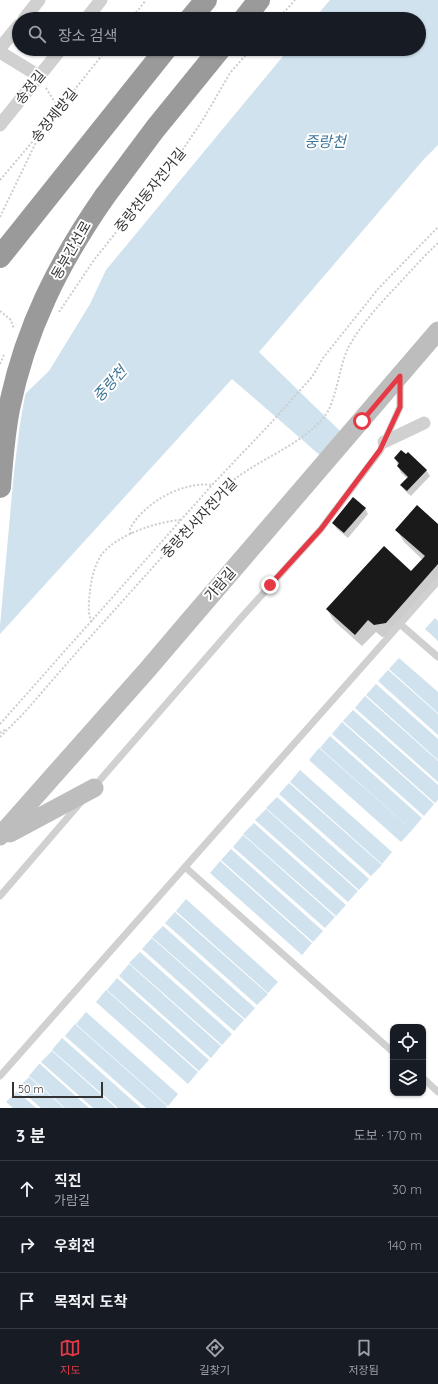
<!DOCTYPE html>
<html lang="ko">
<head>
<meta charset="utf-8">
<style>
	:root { --surface:#171b24; --page:#20242c; --text:#f1f3f6; --muted:#9ea1a6; --line:#363941; --accent:#e63946 }
	body { margin:0; font-family:Quicksand,"Noto Sans KR",sans-serif; background:var(--page); color:var(--text) }
	.controls { position:absolute; right:12px; bottom:12px; display:grid; overflow:hidden; border-radius:8px; box-shadow:0 1px 3px #0004 }
	.controls button { width:36px; height:36px; display:grid; place-items:center; padding:0; border:0; border-bottom:1px solid var(--line); background:var(--surface); color:var(--text); font:20px sans-serif }
	.scale { position:absolute; left:12px; bottom:10px; width:91px; box-sizing:border-box; padding-left:4px; border:2px solid #333; border-top:0; font-size:11px; line-height:14px; white-space:nowrap; color:#333; -webkit-text-stroke:3px #fff; paint-order:stroke }
	.stop { position:absolute; width:12px; height:12px; margin:-9px; border:3px solid #e63946; border-radius:50%; background:#fff }
	.stop.end { background:#e63946; border-color:#fff; box-shadow:0 1px 4px #0008 }
	.list { margin:0; padding:0; list-style:none }
	h2 { display:flex; justify-content:space-between; align-items:center; height:52px; margin:0; padding:0 16px; font-size:17px }
	h2 small { font-size:13px; font-weight:400; color:var(--muted) }
	.list li { display:grid; grid-template-columns:26px 1fr auto; gap:12px; align-items:center; box-sizing:border-box; height:56px; padding:0 16px; border-top:1px solid var(--line) }
	.list b { display:block; font-size:15px; white-space:nowrap }
	.list p { margin:0; font-size:13px; white-space:nowrap; color:var(--muted) }
	.list em { font-size:13px; font-style:normal; color:var(--muted) }
	.icon { flex:none; width:22px; height:22px; fill:none; stroke:currentColor; stroke-width:2; stroke-linecap:round; stroke-linejoin:round }
	.map { position:relative; flex:none; width:438px; height:1108px; overflow:hidden }
	.search { position:absolute; background:var(--surface); box-shadow:0 1px 3px #0004; left:12px; right:12px; top:12px; height:44px; display:flex; align-items:center; gap:10px; box-sizing:border-box; padding:0 14px; border-radius:22px; color:var(--muted); font-size:15px }
	.sheet { height:220px; background:var(--surface) }
	nav { display:flex; justify-content:space-around; align-items:center; box-sizing:border-box; height:56px; border-top:1px solid var(--line); background:var(--surface); font-size:11px; color:var(--muted) }
	nav a { display:grid; justify-items:center; gap:2px }
	nav .on { color:var(--accent) }
	.map>svg:first-child { display:block }
	.water { fill:#cfe2ee }
	.pier { fill:#fff }
	.shadow { fill:#0003 }
	.building { fill:#1a1a1a }
	.lines { fill:none; stroke-linecap:round; stroke-linejoin:round }
	.path { stroke:#cdcdcd; stroke-width:2; stroke-dasharray:2 2; stroke-linecap:butt }
	.lane { stroke:#d0d0d0; stroke-width:7 }
	.street { stroke:#d0d0d0; stroke-width:13 }
	.secondary { stroke:#bdbdbd; stroke-width:19 }
	.highway { stroke:#9a9a9a; stroke-width:22 }
	.highway-bridge { stroke:#9a9a9a; stroke-width:22 }
	.route { stroke:#e63946; stroke-width:5 }
	.labels { text-anchor:middle; stroke-width:4; stroke-linejoin:round; paint-order:stroke }
	.street-label { font-size:14px; fill:#333; stroke:#fff }
	.water-label { font-size:15px; font-style:italic; fill:#3f7597; stroke:#fff }
</style>
</head>
<body>
<div class="map">
<svg width="438" height="1108" viewBox="0 0 438 1108">
	<rect width="100%" height="100%" fill="#fff"/>
	<g class="water">
		<polygon points="330,0 438,0 438,145 424,159 259,352 341,432 322,457 232,379 0,634 0,411 25,394 49,371 90,304 106,270 289,49 419,49 419,19 314,19"/>
		<polygon points="435,618 438,621 438,641 425,629"/>
		<polygon points="399,658 438,692 438,713 389,669"/>
		<polygon points="388,670 438,714 438,735 378,681"/>
		<polygon points="376,684 438,739 438,760 366,695"/>
		<polygon points="365,696 438,761 438,782 355,708"/>
		<polygon points="353,710 438,785 438,800 435,803 343,721"/>
		<polygon points="342,722 434,804 424,816 332,734"/>
		<polygon points="330,736 422,818 412,830 320,748"/>
		<polygon points="319,748 412,830 401,842 309,760"/>
		<polygon points="300,770 392,852 382,864 290,782"/>
		<polygon points="289,783 382,865 371,876 279,794"/>
		<polygon points="277,797 369,879 359,890 266,808"/>
		<polygon points="266,809 358,891 348,902 255,820"/>
		<polygon points="254,823 346,905 336,916 243,834"/>
		<polygon points="243,835 335,917 325,928 233,847"/>
		<polygon points="231,849 323,931 313,942 221,860"/>
		<polygon points="220,861 312,943 302,955 210,873"/>
		<polygon points="186,899 278,982 268,993 176,911"/>
		<polygon points="175,912 268,994 257,1005 165,923"/>
		<polygon points="163,926 255,1008 245,1019 152,937"/>
		<polygon points="152,938 244,1020 234,1031 142,949"/>
		<polygon points="140,952 232,1034 222,1045 129,963"/>
		<polygon points="129,964 221,1046 211,1058 119,976"/>
		<polygon points="117,978 209,1060 199,1071 107,990"/>
		<polygon points="106,990 198,1072 188,1084 96,1002"/>
		<polygon points="86,1012 178,1094 168,1106 76,1024"/>
		<polygon points="75,1024 167,1106 166,1108 146,1108 65,1036"/>
		<polygon points="62,1038 141,1108 118,1108 52,1050"/>
		<polygon points="52,1051 116,1108 93,1108 41,1062"/>
		<polygon points="39,1064 40,1064 89,1108 65,1108 29,1076"/>
		<polygon points="29,1077 64,1108 41,1108 18,1088"/>
		<polygon points="17,1091 36,1108 13,1108 6,1102"/>
	</g>
	<polygon class="pier" points="26,390 20,424 14,472 0,626 0,408"/>
	<g class="shadow">
		<polygon points="395,458 426,470 430,476 411,496 405,491 401,485 407,478 401,473"/>
		<polygon points="365,508 368,514 348,538 337,529 333,523"/>
		<polygon points="438,526 438,584 393,635 382,637 376,632 362,646 334,621 327,609 411,573 423,560 404,542 397,530"/>
	</g>
	<g class="building">
		<polygon points="401,450 406,454 408,452 427,470 407,491 400,485 408,477 397,466 399,463 394,458"/>
		<polygon points="353,497 366,508 344,533 332,523"/>
		<polygon points="417,505 438,524 438,564 386,623 374,625 368,620 355,635 326,609 384,546 411,571 425,556 395,530"/>
	</g>
	<g class="lines">
		<g class="path">
			<polyline points="131,19 146,0"/>
			<polyline points="278,19 295,0"/>
			<polyline points="46,88 59,109"/>
			<polyline points="0,180 40,133 107,49"/>
			<polyline points="0,217 39,136"/>
			<polyline points="0,311 11,320 14,329"/>
			<polyline points="59,312 94,260 125,221 165,176 204,118 230,73 251,49"/>
			<polyline points="0,364 4,355"/>
			<path d="M 131,534 L 130,529 C 143,503 183,481 212,485"/>
			<path d="M 92,622 C 87,613 89,601 90,591 C 91,579 95,564 102,554 C 117,535 156,522 180,520"/>
			<polyline points="0,724 212,485 269,425 312,377 323,358 378,289 438,227"/>
			<polyline points="0,733 6,729"/>
			<path d="M 0,737 L 23,714 L 84,644 L 224,488 C 254,460 297,449 324,417 C 336,403 339,367 348,348 C 360,326 377,307 394,289 C 409,273 423,257 438,243"/>
		</g>
		<g class="lane">
			<polyline points="400,624 438,657"/>
			<polyline points="93,788 240,619 321,529 380,451 400,407 400,382"/>
			<polyline points="185,867 393,1052"/>
			<polyline points="0,896 81,802"/>
			<polyline points="0,1076 438,581"/>
			<polyline points="423,1078 438,1092"/>
		</g>
		<g class="street">
			<polyline points="24,19 39,0"/>
			<polyline points="86,19 101,0"/>
			<polyline points="0,48 19,25"/>
			<polyline points="0,52 39,76"/>
			<polyline points="0,125 61,49"/>
			<polyline points="384,442 424,423"/>
		</g>
		<g class="secondary">
			<polyline points="10,833 94,788"/>
			<polyline points="0,836 148,669 188,622 438,331"/>
		</g>
		<g class="highway">
			<polyline points="190,19 206,0"/>
			<polyline points="244,19 259,0"/>
			<polyline points="105,196 155,129 220,49"/>
			<polyline points="0,257 166,49"/>
		</g>
		<path class="highway-bridge" d="M 0,487 C 2,461 4,435 9,409 C 25,329 59,262 105,196"/>
	</g>
	<g class="lines">
		<polyline class="route" points="270,585 321,529 380,450 400,407 400,376 362,421"/>
	</g>
	<g class="labels">
		<g class="street-label">
			<text transform="translate(30 87) rotate(-51)" y="5">송정길</text>
			<text transform="translate(54 115) rotate(-51)" y="5">송정제방길</text>
			<text transform="translate(150 190) rotate(-51)" y="5">중랑천동자전거길</text>
			<text transform="translate(71 250) rotate(-60)" y="5">동부간선로</text>
			<text transform="translate(199 518) rotate(-47)" y="5">중랑천서자전거길</text>
			<text transform="translate(220 584) rotate(-49)" y="5">가람길</text>
		</g>
		<g class="water-label">
			<text x="325" y="147">중랑천</text>
			<text transform="translate(110 384) rotate(-48)" y="5">중랑천</text>
		</g>
	</g>
</svg>
<div class="controls">
<button><svg class="icon" aria-label="locate" viewBox="0 0 24 24"><circle cx="12" cy="12" r="6"/><path d="M12 2v4M12 18v4M2 12h4M18 12h4"/></svg></button>
<button><svg class="icon" aria-label="layers" viewBox="0 0 24 24"><path d="M12 4l9 5-9 5-9-5zM3 14l9 5 9-5"/></svg></button>
</div>
<div class="scale">50 m</div>
<div class="stop" style="left:362px;top:421px"></div>
<div class="stop end" style="left:270px;top:585px"></div>
<div class="search"><svg class="icon" aria-label="search" viewBox="0 0 24 24"><circle cx="10" cy="10" r="6"/><path d="M15 15l6 6"/></svg>장소 검색</div>
</div>
<section class="sheet">
<h2>3 분<small>도보 · 170 m</small></h2>
<ul class="list">
<li><svg class="icon" aria-label="ahead" viewBox="0 0 24 24"><path d="M12 20V5M6 11l6-6 6 6"/></svg><div><b>직진</b><p>가람길</p></div><em>30 m</em></li>
<li><svg class="icon" aria-label="right" viewBox="0 0 24 24"><path d="M7 20v-9h11M14 6l5 5-5 5"/></svg><div><b>우회전</b></div><em>140 m</em></li>
<li><svg class="icon" aria-label="arrive" viewBox="0 0 24 24"><path d="M6 21V4h12l-3 4 3 4H6"/></svg><div><b>목적지 도착</b></div></li>
</ul>
</section>
<nav>
<a class="on"><svg class="icon" aria-label="map" viewBox="0 0 24 24"><path d="M3 6l6-2 6 2 6-2v14l-6 2-6-2-6 2zM9 4v14M15 6v14"/></svg>지도</a>
<a><svg class="icon" aria-label="directions" viewBox="0 0 24 24"><path d="M12 3l9 9-9 9-9-9zM9 14v-3h6M13 9l2 2-2 2"/></svg>길찾기</a>
<a><svg class="icon" aria-label="saved" viewBox="0 0 24 24"><path d="M7 4h10v16l-5-4-5 4z"/></svg>저장됨</a>
</nav>
</body>
</html>
